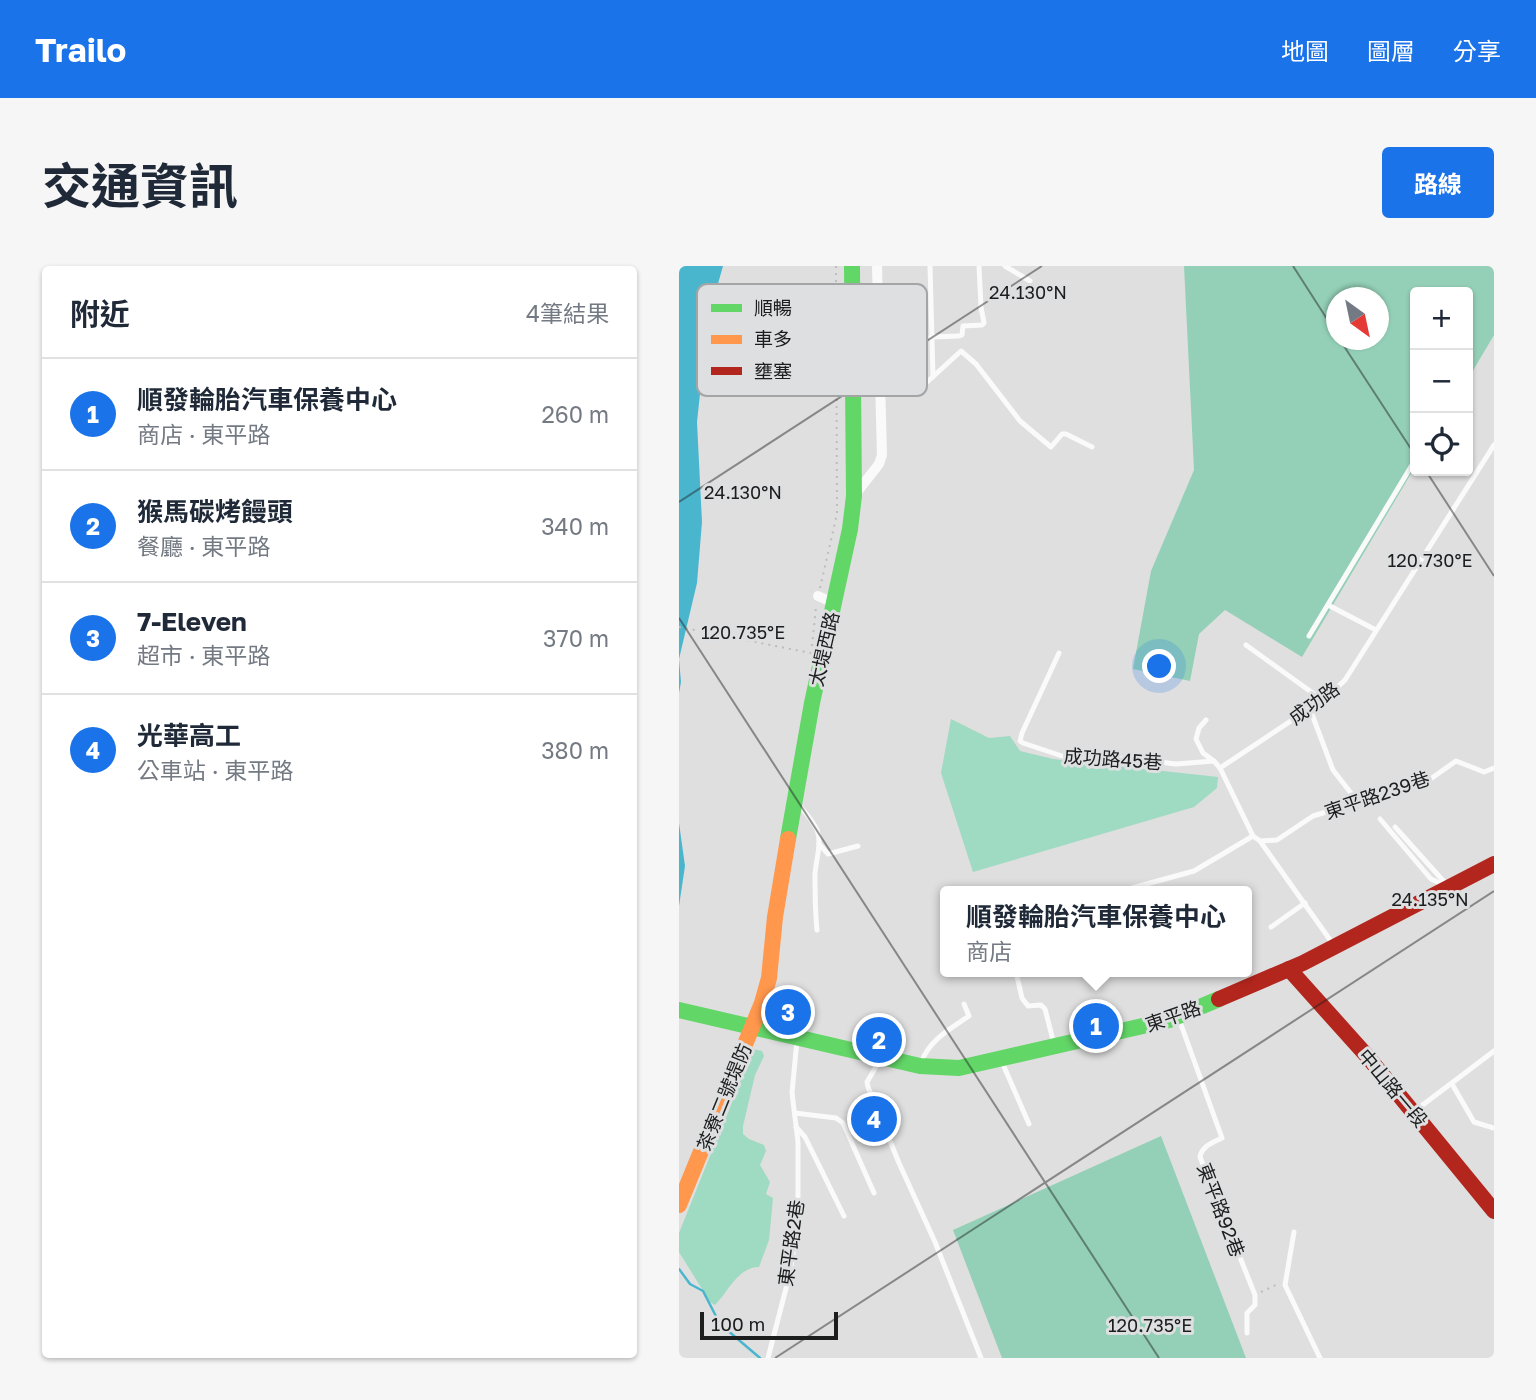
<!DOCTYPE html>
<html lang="zh-TW">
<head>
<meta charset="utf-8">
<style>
	:root { --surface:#fff; --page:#f6f6f7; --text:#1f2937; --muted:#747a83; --line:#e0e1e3; --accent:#1a73e8 }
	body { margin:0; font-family:"Golos Text","Noto Sans TC",sans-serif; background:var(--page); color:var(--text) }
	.controls { position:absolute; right:21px; top:21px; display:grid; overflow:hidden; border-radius:7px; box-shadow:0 2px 5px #0004 }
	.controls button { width:63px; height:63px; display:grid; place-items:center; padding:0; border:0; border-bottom:2px solid var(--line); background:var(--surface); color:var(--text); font:35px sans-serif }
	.compass { position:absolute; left:647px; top:21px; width:63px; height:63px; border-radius:50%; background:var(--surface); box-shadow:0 2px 5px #0004; rotate:147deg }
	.scale { position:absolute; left:21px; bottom:18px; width:138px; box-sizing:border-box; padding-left:7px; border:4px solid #1c1d1d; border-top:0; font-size:19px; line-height:24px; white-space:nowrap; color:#1c1d1d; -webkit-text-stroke:5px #dedfe0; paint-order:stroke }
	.you { position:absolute; left:481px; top:401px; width:24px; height:24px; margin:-18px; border:5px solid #fff; border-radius:50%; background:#1a73e8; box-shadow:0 0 0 10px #1a73e833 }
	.badge { display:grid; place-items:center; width:46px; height:46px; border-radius:50%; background:var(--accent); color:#fff; font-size:23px; font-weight:700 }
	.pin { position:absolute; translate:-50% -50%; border:4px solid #fff; box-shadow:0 2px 7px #0006 }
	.popup { position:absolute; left:261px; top:620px; width:312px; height:91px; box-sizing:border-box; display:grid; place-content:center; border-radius:7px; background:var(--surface); filter:drop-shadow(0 2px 5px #0005); font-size:23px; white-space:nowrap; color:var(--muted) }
	.popup b { font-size:26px; color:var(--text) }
	.popup::after { content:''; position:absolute; left:50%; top:100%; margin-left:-14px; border:14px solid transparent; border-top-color:var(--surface) }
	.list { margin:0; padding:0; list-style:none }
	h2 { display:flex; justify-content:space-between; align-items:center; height:91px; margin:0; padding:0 28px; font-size:30px }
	h2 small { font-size:23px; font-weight:400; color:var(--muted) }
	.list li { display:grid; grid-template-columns:46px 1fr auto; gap:21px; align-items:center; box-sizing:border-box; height:112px; padding:0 28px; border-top:2px solid var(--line) }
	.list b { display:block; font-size:26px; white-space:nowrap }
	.list p { margin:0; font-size:23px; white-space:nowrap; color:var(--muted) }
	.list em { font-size:23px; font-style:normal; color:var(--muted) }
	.icon { flex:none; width:38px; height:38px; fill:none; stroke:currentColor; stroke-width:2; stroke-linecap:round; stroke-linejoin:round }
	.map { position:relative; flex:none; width:815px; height:1092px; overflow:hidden; border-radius:7px }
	header { display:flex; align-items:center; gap:42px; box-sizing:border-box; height:98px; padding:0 35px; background:var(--accent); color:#fff }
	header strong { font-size:33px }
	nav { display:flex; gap:38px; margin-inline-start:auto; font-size:24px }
	.intro { display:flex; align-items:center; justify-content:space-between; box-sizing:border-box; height:168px; padding:0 42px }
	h1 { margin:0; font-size:49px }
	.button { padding:18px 32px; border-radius:7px; background:var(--accent); color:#fff; font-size:24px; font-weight:700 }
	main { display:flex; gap:42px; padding:0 42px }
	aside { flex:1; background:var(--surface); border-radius:7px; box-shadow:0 2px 5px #0004 }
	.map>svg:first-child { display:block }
	.green { fill:#9fdac2 }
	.forest { fill:#94d0b7; fill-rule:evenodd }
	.water { fill:#4ab6ce }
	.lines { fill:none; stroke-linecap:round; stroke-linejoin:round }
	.stream { stroke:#4ab6ce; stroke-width:2.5 }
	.path { stroke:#bcbdbd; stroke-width:2; stroke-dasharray:2 5; stroke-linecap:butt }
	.lane { stroke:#fafafa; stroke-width:5 }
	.street { stroke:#fafafa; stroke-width:10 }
	.fast { stroke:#63d668; stroke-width:16 }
	.slow { stroke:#ff974d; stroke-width:16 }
	.jam { stroke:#b3261e; stroke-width:16 }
	.ticks { fill:none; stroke:#1c1d1d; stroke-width:2; stroke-opacity:0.45 }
	.labels { text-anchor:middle; stroke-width:6; stroke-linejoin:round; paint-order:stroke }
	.street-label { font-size:19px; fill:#1c1d1d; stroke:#dedfe0 }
	.key { fill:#dedfe0; stroke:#a4a5a6; stroke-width:2 }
	.key-label { font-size:19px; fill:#1c1d1d }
	.ticks-label { font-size:18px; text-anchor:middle; fill:#1c1d1d; stroke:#dedfe0; stroke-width:6; stroke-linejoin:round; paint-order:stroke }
</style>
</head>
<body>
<header>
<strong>Trailo</strong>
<nav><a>地圖</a><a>圖層</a><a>分享</a></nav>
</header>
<div class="intro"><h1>交通資訊</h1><a class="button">路線</a></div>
<main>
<aside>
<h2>附近<small>4筆結果</small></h2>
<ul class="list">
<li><span class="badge">1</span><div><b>順發輪胎汽車保養中心</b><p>商店 · 東平路</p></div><em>260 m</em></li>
<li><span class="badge">2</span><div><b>猴馬碳烤饅頭</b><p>餐廳 · 東平路</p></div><em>340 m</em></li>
<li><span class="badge">3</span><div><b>7-Eleven</b><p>超市 · 東平路</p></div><em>370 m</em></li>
<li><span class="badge">4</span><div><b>光華高工</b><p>公車站 · 東平路</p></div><em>380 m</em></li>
</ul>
</aside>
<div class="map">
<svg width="815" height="1092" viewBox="0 0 815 1092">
	<rect width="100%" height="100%" fill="#dfdfdf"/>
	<g class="green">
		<polygon points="272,453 310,472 331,470 341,485 374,493 539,511 538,522 515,541 294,606 262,507"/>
		<path d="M 74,783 L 83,785 L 85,790 L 76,809 L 64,860 L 64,868 L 70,873 L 85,879 L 87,885 L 81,899 L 91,916 L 87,928 L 94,932 L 90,974 L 80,1001 C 59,1001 49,1026 36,1039 L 31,1036 L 0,986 L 0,967 Z"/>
	</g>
	<g class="forest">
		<path d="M 505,0 L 815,0 L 815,69 L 789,113 L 789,26 L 736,26 L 736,201 L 623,391 L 546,344 L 520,368 L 511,415 L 454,403 L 472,305 L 515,204 ZM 657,32 L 699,32 L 699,74 L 657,74 Z"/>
		<polygon points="482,870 567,1092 323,1092 274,964"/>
	</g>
	<g class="water">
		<polygon points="0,0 44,0 29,53 18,156 23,256 18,317 0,393 2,416 0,427"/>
		<polygon points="0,557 6,600 0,640"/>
	</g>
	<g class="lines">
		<polyline class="stream" points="0,1003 11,1018 24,1025 41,1058 81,1092"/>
		<g class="path">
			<polyline points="141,322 158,248 157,0"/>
			<polyline points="0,361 132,387"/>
			<polyline points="133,380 137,341"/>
			<polyline points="582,1026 599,1018"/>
		</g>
		<g class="lane">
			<polyline points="251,0 254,111"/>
			<polyline points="326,0 351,15"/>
			<polyline points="252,71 280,70 283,69 284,60 303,59 305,57 302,41 300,0"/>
			<polyline points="201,119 247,117 282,85 297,98 341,155 372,181 383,168 387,168 413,181"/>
			<polyline points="649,339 697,364"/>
			<polyline points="630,370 736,194"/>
			<polyline points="567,379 642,433"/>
			<polyline points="380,387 343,467 341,475 344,477 392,493 413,495 446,492 497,498 535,495 541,502"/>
			<polyline points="631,443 654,504 679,536"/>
			<polyline points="527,454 520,462 517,473 524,487 535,495"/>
			<path d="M 118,537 C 125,545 133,553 138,564 C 143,577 137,594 136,608 C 136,627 136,645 138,664"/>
			<polyline points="701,553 752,613 767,620"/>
			<polyline points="716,561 768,619"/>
			<polyline points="581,575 598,574 634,550 750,514 777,495 805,506 815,502"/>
			<polyline points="140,578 149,588 179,580"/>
			<polyline points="442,625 515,605 574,570"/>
			<polyline points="592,661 626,637"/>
			<polyline points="654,678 581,575 574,570 541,502 648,431 666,414 815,179"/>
			<polyline points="337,706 343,732 349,740 362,739 366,743 375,778"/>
			<path d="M 500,753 L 543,872 C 533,877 523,880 521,891 L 576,1029 L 576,1039 L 568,1047 L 568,1067"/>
			<polyline points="201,794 188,816 189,821 220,897 256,976 302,1092"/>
			<polyline points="323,796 350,858"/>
			<path d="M 242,797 C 250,774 271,763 290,750 L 285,738"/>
			<polyline points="773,818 795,856 815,862"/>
			<polyline points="737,844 815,785"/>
			<polyline points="116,847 157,852 164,857 195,927"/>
			<polyline points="117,861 126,871 165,950"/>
			<polyline points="615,966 606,1019 641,1092"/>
			<polyline points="89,1092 111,1007 119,955 119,876 113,827 118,774"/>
		</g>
		<g class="street">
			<polyline points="175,230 200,198 203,189 198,0"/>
			<polyline points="139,330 155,337"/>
		</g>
		<g class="fast">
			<polyline points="109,573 133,437 171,263 175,230 173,0"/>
			<polyline points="0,744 241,800 280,802 490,754 540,733"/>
		</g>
		<polyline class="slow" points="0,939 83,737 90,712 96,651 109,573"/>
		<g class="jam">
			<polyline points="610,703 688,790 815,945"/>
			<polyline points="540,733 624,697 815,598"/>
		</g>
	</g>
	<path class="ticks" d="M 614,0 L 657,67M 661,74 L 736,189M 747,205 L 815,310M 0,236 L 363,0M 0,352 L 480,1092M 96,1092 L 815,625"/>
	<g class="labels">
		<g class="street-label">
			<text transform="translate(145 383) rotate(-77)" y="7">太堤西路</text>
			<text transform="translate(635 437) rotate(-36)" y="7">成功路</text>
			<text transform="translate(434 493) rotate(4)" y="7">成功路45巷</text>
			<text transform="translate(698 529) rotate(-19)" y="7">東平路239巷</text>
			<text transform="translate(494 750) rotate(-19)" y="7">東平路</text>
			<text transform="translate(714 822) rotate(50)" y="7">中山路一段</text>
			<text transform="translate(45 831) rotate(-68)" y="7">茶寮二號堤防</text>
			<text transform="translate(542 944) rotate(69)" y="7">東平路92巷</text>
			<text transform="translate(112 977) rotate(-82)" y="7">東平路2巷</text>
		</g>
	</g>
	<rect x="18" y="18" width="230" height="112" rx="10" class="key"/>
	<rect x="32" y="38" width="31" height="8" fill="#63d668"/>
	<rect x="32" y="69" width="31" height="9" fill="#ff974d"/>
	<rect x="32" y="101" width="31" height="8" fill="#b3261e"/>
	<g class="key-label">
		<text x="75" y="49">順暢</text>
		<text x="75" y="80">車多</text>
		<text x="75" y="112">壅塞</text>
	</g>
	<g class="ticks-label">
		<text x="349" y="33">24.130°N</text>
		<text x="64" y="233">24.130°N</text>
		<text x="751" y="301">120.730°E</text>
		<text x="64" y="373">120.735°E</text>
		<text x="751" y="640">24.135°N</text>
		<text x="471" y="1066">120.735°E</text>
	</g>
</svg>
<div class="controls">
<button>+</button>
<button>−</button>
<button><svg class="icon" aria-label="locate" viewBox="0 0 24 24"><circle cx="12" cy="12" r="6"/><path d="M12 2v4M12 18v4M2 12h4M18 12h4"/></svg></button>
</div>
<svg class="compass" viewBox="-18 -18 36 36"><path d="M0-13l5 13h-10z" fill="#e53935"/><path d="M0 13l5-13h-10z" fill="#747a83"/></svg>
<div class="scale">100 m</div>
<div class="you"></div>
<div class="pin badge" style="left:417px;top:760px">1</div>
<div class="popup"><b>順發輪胎汽車保養中心</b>商店</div>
<div class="pin badge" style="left:200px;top:774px">2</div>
<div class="pin badge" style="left:109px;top:746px">3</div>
<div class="pin badge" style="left:195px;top:853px">4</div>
</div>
</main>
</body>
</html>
